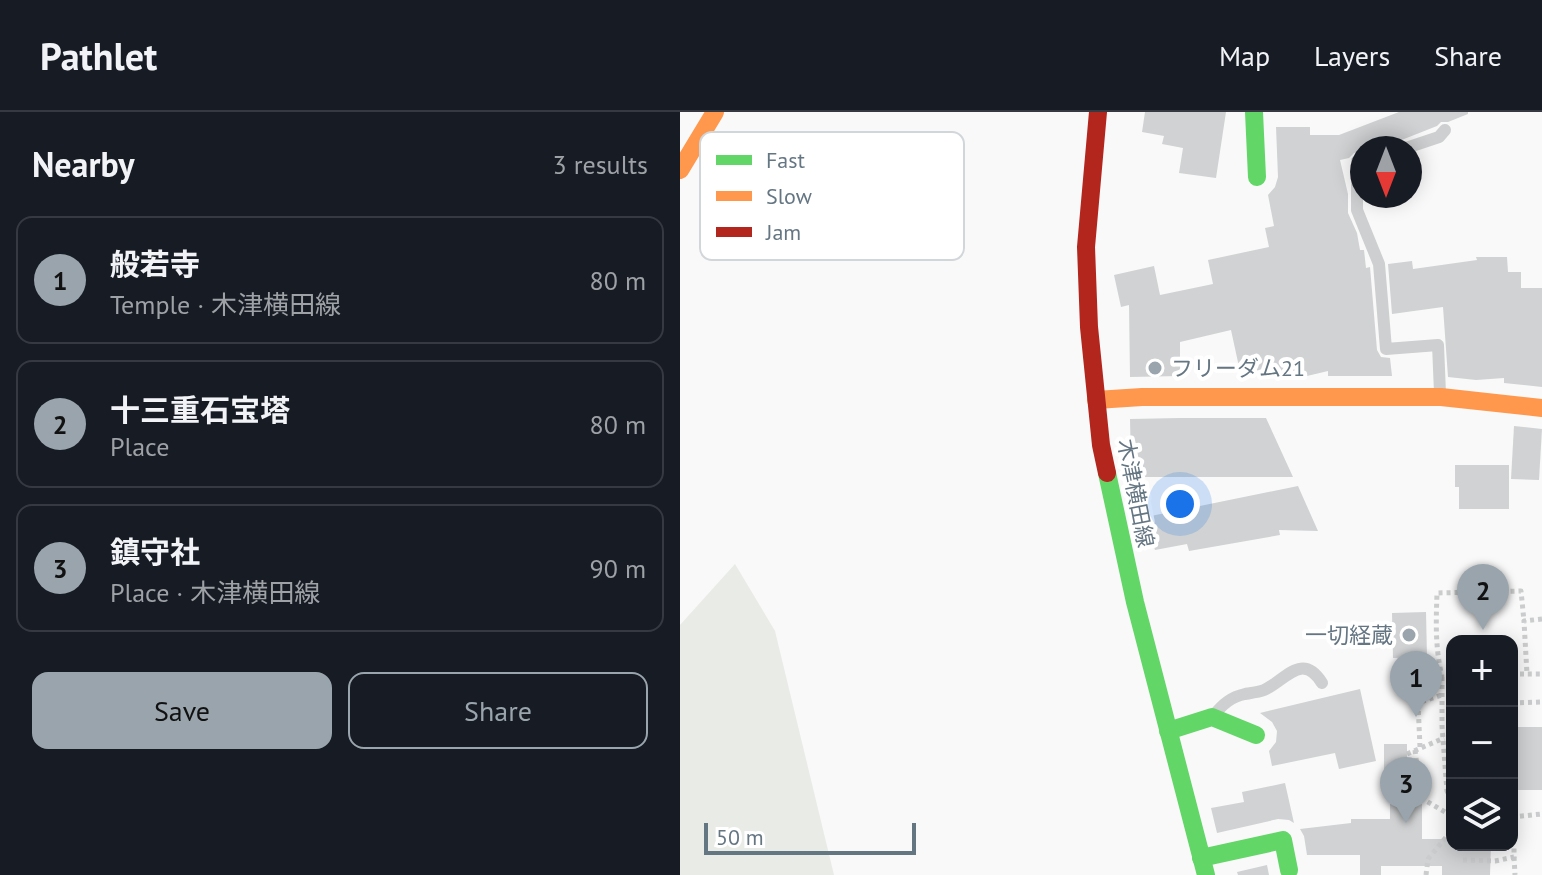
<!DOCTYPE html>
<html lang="en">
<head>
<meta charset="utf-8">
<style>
	:root { --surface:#171b24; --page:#20242c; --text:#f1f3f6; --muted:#9ea1a6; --line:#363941; --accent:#99a4ac }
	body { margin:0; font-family:"PT Sans","Noto Sans JP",sans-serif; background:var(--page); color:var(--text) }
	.controls { position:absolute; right:24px; bottom:24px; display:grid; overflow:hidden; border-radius:16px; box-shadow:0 4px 20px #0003 }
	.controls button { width:72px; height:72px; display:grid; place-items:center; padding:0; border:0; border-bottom:2px solid var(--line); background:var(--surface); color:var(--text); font:40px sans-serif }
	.compass { position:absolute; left:670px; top:24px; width:72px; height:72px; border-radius:50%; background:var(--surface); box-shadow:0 4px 20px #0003; rotate:180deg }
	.scale { position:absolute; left:24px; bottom:20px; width:212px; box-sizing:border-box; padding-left:8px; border:4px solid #657683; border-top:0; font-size:22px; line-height:28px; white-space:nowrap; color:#657683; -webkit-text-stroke:6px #fff; paint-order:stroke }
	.you { position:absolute; left:500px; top:392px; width:28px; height:28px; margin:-20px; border:6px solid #fff; border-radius:50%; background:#1a73e8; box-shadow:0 0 0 12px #1a73e833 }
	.badge { display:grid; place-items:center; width:52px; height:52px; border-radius:50%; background:var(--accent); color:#111; font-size:26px; font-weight:700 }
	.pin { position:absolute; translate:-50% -66px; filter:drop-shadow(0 2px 4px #0008) }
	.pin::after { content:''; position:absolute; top:42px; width:28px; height:24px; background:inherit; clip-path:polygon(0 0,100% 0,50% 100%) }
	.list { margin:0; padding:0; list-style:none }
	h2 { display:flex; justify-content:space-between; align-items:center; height:104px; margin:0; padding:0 32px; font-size:34px }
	h2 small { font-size:26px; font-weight:400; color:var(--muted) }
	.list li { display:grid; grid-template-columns:52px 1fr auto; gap:24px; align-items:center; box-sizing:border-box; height:128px; margin:0 16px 16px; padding:0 16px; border:2px solid var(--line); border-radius:16px }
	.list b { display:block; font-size:30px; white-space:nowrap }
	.list p { margin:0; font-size:26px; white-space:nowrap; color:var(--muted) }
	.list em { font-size:26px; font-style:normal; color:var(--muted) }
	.actions { display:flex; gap:16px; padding:24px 32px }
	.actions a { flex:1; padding:18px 0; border:2px solid var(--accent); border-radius:16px; text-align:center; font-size:28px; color:var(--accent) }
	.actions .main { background:var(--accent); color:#111 }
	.icon { flex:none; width:44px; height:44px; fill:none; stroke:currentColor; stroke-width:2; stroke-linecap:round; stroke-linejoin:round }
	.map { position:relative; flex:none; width:862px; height:763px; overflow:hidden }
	header { display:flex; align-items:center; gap:48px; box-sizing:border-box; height:112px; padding:0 40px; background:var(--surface); border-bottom:2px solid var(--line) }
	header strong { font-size:38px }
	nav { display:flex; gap:44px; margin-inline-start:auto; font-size:28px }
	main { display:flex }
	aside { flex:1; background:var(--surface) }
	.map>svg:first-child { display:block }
	.green { fill:#e8ebe6 }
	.building { fill:#d0d2d3 }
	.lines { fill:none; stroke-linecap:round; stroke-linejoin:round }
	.path { stroke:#cbcccd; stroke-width:5; stroke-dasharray:4 4; stroke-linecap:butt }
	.lane { stroke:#cecfd0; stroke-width:12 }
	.fast { stroke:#63d668; stroke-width:18 }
	.slow { stroke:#ff974d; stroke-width:18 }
	.jam { stroke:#b3261e; stroke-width:18 }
	.poi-dot { fill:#99a4ac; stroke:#fff; stroke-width:3 }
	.labels { text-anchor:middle; stroke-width:8; stroke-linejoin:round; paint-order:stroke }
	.poi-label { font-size:22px; fill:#657683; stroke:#fff; text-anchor:start }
	.street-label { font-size:22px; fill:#657683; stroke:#fff }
	.key { fill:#fff; stroke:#d1d6da; stroke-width:2 }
	.key-label { font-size:22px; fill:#657683 }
</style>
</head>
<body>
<header>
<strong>Pathlet</strong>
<nav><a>Map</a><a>Layers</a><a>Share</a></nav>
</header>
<main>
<aside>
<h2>Nearby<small>3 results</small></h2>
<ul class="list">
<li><span class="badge">1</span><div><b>般若寺</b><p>Temple · 木津横田線</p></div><em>80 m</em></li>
<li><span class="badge">2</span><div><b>十三重石宝塔</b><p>Place</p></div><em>80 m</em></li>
<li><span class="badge">3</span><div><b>鎮守社</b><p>Place · 木津横田線</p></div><em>90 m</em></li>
</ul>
<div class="actions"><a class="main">Save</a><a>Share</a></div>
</aside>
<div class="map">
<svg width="862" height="763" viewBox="0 0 862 763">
	<rect width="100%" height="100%" fill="#f9f9f9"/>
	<polygon class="green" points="55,452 95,519 154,763 0,763 0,513"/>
	<g class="building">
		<polygon points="465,0 546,0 536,66 499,61 503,36 482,32 484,24 462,20"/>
		<polygon points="719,0 788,0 788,2 768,10 761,10 757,14 719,29 717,36 682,36 682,38 674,41 669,46 660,48 668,82 668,101 677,121 680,138 684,138 686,156 690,155 697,238 701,245 710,246 712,264 648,264 648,259 627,264 602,264 600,256 561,264 551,218 500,230 500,264 450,265 449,193 441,195 434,163 474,154 480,183 533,172 528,148 589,135 585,116 594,114 588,83 595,75 598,65 596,15 630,15 630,23 659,23"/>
		<polygon points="796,145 827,145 828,160 841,160 841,176 862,176 862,275 824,271 824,266 796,268 768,265 763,195 712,202 708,152 732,149 733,157 797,148"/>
		<polygon points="500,306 586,306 613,365 455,365 455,350 451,350 450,307"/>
		<polygon points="834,314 862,317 859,368 831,367"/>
		<polygon points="775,353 829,353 829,397 779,397 779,375 775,375"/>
		<polygon points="618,374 638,419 599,418 600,423 509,439 507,432 475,438 466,405"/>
		<polygon points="746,500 747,545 713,546 712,501"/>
		<polygon points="680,577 696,649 659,657 655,641 592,654 589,639 596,630 597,619 592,610 580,601"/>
		<rect x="832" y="615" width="30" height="63"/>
		<rect x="704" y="632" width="23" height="31"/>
		<polygon points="605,671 614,711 609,708 598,707 537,721 531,696 564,690 562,680"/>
		<polygon points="710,692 742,692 742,727 772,727 772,733 811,733 810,763 762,763 762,754 701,754 701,763 680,763 680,743 627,743 624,724 620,717 671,711 671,707 710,707"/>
		<polygon points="587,753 589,763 558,763 557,760"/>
	</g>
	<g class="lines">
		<g class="path">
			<polyline points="862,507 844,509 847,562 862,562"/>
			<polyline points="832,562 847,562"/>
			<polyline points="762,565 762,614 767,679 772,691"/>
			<path d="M 772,566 L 762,565 C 755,534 756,512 757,481 L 841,479 L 844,509"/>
			<polyline points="832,591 862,590"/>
			<polyline points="740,635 738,591 762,583"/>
			<polyline points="735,638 741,686 772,704"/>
			<polyline points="727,642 764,626"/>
			<polyline points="832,705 862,702"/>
			<polyline points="832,718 834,728"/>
			<polyline points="834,745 835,763"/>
			<polyline points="783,748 815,749 834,745 834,735"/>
			<polyline points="746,763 748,747 772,718"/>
		</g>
		<g class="lane">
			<polyline points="726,36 759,25 765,18"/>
			<polyline points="682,47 677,49 677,98 699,152 706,237 758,233 760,281"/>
			<path d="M 534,603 C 543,592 551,585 565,582 C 571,581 579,580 584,578 C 605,569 622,539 642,571"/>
		</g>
		<g class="fast">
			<polyline points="574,0 577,65"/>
			<polyline points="427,361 455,490 526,763"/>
			<polyline points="488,619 532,605 576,623"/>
			<polyline points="521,746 603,728 609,758"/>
		</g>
		<g class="slow">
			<polyline points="0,58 35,0"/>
			<polyline points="416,288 462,285 761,285 862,296"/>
		</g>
		<polyline class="jam" points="418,0 406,135 409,215 421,333 427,361"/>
	</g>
	<g class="poi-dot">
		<circle cx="475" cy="256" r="8"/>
		<circle cx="729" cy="523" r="8"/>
	</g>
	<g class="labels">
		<g class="poi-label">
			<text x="491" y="264">フリーダム21</text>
			<text x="713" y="531" text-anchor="end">一切経蔵</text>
		</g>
		<g class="street-label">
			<text transform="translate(456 381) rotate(79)" y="8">木津横田線</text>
		</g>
	</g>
	<rect x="20" y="20" width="264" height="128" rx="12" class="key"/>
	<rect x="36" y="43" width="36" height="10" fill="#63d668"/>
	<rect x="36" y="79" width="36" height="10" fill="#ff974d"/>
	<rect x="36" y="115" width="36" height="10" fill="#b3261e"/>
	<g class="key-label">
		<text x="86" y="56">Fast</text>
		<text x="86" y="92">Slow</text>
		<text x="86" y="128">Jam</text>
	</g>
</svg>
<div class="controls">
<button>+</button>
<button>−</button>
<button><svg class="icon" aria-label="layers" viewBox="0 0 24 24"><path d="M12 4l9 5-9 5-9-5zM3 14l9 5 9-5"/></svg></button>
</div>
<svg class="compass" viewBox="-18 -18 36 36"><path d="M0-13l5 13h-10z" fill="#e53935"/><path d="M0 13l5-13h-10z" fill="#9ea1a6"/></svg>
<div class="scale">50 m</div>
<div class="you"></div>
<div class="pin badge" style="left:736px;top:605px">1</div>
<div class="pin badge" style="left:803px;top:518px">2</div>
<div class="pin badge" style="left:726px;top:711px">3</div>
</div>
</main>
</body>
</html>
